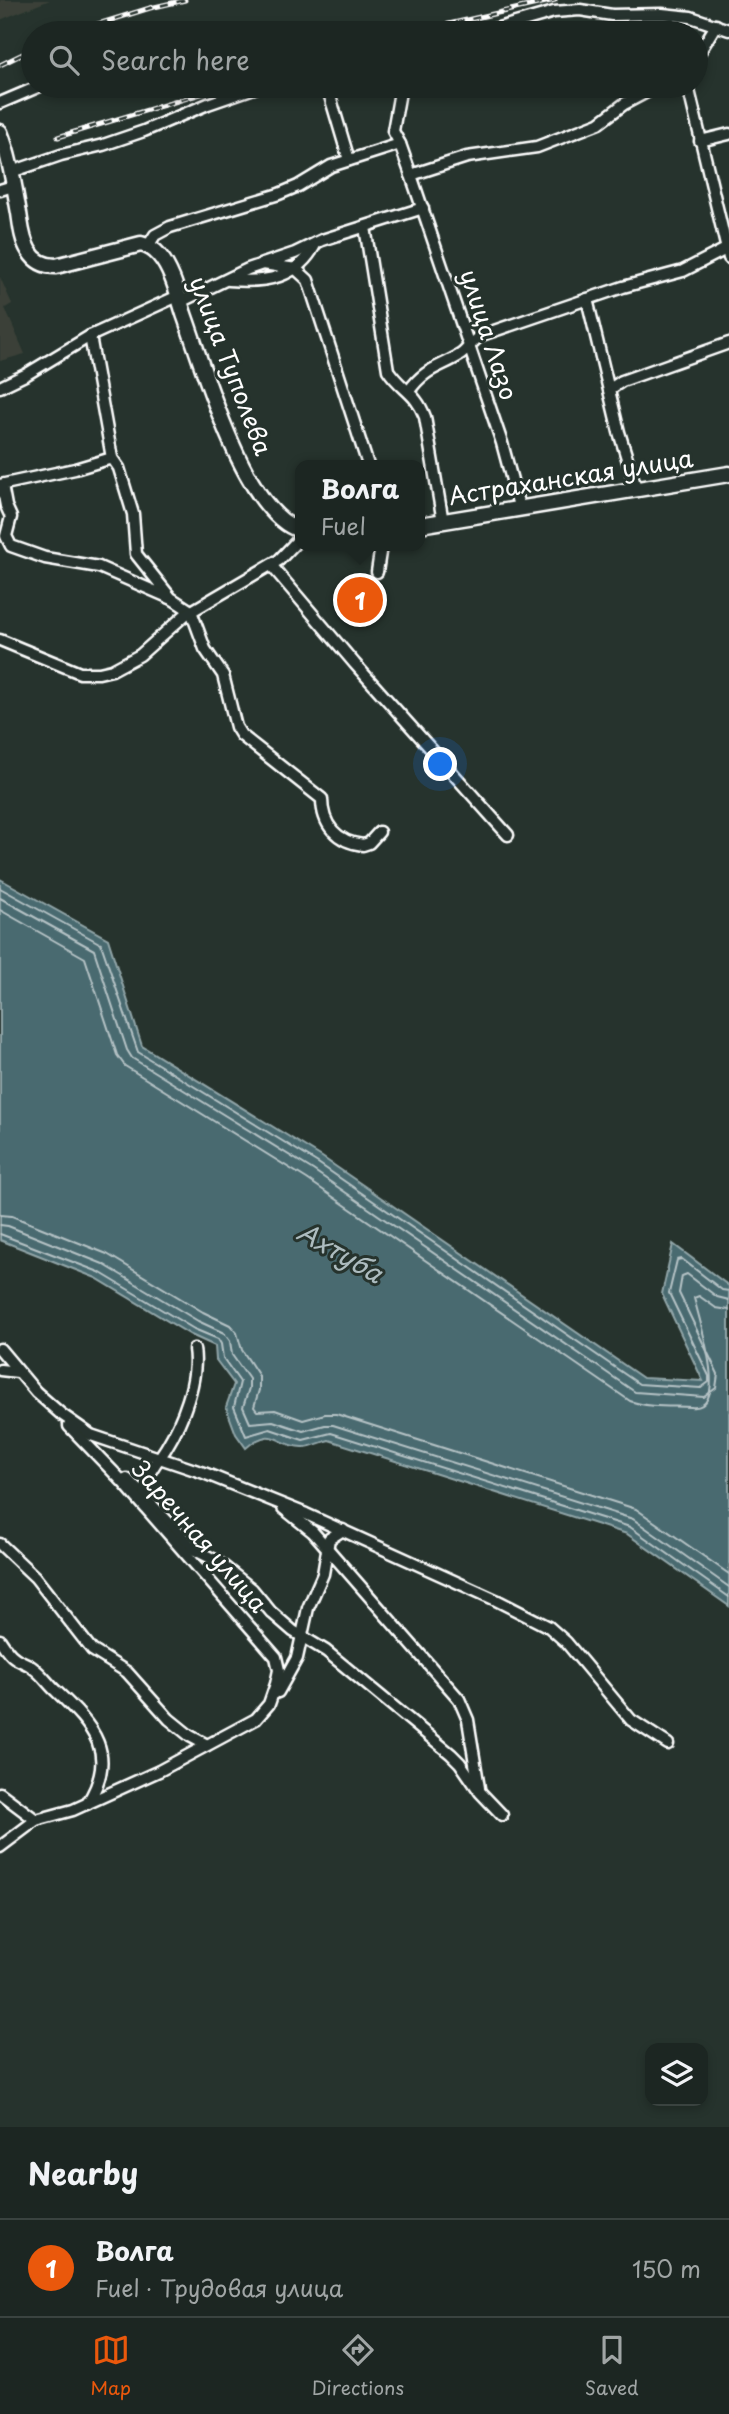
<!DOCTYPE html>
<html lang="en">
<head>
<meta charset="utf-8">
<style>
	:root { --surface:#1c2622; --page:#252e2a; --text:#f1f3f6; --muted:#a0a5a5; --line:#3a4340; --accent:#ea580c }
	body { margin:0; font-family:"Playpen Sans",sans-serif; background:var(--page); color:var(--text) }
	.controls { position:absolute; right:21px; bottom:21px; display:grid; overflow:hidden; border-radius:14px; box-shadow:0 4px 10px #0003 }
	.controls button { width:63px; height:63px; display:grid; place-items:center; padding:0; border:0; border-bottom:2px solid var(--line); background:var(--surface); color:var(--text); font:35px sans-serif }
	.you { position:absolute; left:441px; top:765px; width:24px; height:24px; margin:-18px; border:5px solid #fff; border-radius:50%; background:#1a73e8; box-shadow:0 0 0 10px #1a73e833 }
	.badge { display:grid; place-items:center; width:46px; height:46px; border-radius:50%; background:var(--accent); color:#fff; font-size:23px; font-weight:700 }
	.pin { position:absolute; translate:-50% -50%; border:4px solid #fff; box-shadow:0 2px 7px #0006 }
	.popup { position:absolute; left:295px; top:460px; width:130px; height:91px; box-sizing:border-box; display:grid; place-content:center; border-radius:14px; background:var(--surface); filter:drop-shadow(0 2px 5px #0005); font-size:23px; white-space:nowrap; color:var(--muted) }
	.popup b { font-size:26px; color:var(--text) }
	.popup::after { content:''; position:absolute; left:50%; top:100%; margin-left:-14px; border:14px solid transparent; border-top-color:var(--surface) }
	.list { margin:0; padding:0; list-style:none }
	h2 { display:flex; justify-content:space-between; align-items:center; height:91px; margin:0; padding:0 28px; font-size:30px }
	h2 small { font-size:23px; font-weight:400; color:var(--muted) }
	.list li { display:grid; grid-template-columns:46px 1fr auto; gap:21px; align-items:center; box-sizing:border-box; height:98px; padding:0 28px; border-top:2px solid var(--line) }
	.list b { display:block; font-size:26px; white-space:nowrap }
	.list p { margin:0; font-size:23px; white-space:nowrap; color:var(--muted) }
	.list em { font-size:23px; font-style:normal; color:var(--muted) }
	.icon { flex:none; width:38px; height:38px; fill:none; stroke:currentColor; stroke-width:2; stroke-linecap:round; stroke-linejoin:round }
	.map { position:relative; flex:none; width:729px; height:2127px; overflow:hidden }
	.search { position:absolute; background:var(--surface); box-shadow:0 4px 10px #0003; left:21px; right:21px; top:21px; height:77px; display:flex; align-items:center; gap:18px; box-sizing:border-box; padding:0 24px; border-radius:38px; color:var(--muted); font-size:26px }
	.sheet { height:189px; background:var(--surface) }
	nav { display:flex; justify-content:space-around; align-items:center; box-sizing:border-box; height:98px; border-top:2px solid var(--line); background:var(--surface); font-size:19px; color:var(--muted) }
	nav a { display:grid; justify-items:center; gap:4px }
	nav .on { color:var(--accent) }
	.map>svg:first-child { display:block }
	.built { fill:#3a4138 }
	.water { fill:#496a70; stroke:#92a6a9; stroke-width:2 }
	.lines { fill:none; stroke-linecap:round; stroke-linejoin:round }
	.shore { stroke:#b6c3c6; stroke-width:2 }
	.street-casing { stroke:#fff; stroke-width:15 }
	.secondary-casing { stroke:#fff; stroke-width:19 }
	.street { stroke:#26332d; stroke-width:10 }
	.secondary { stroke:#26332d; stroke-width:14 }
	.rail-casing { stroke:#fff; stroke-width:5 }
	.rail { stroke:#26332d; stroke-width:2.5; stroke-dasharray:8; stroke-linecap:butt }
	.labels { text-anchor:middle; stroke-width:6; stroke-linejoin:round; paint-order:stroke }
	.street-label { font-size:24px; fill:#fff; stroke:#26332d }
	.water-label { font-size:26px; font-style:italic; fill:#adbcbf; stroke:#26332d }
</style>
</head>
<body>
<div class="map">
<svg width="729" height="2127" viewBox="0 0 729 2127">
	<rect width="100%" height="100%" fill="#26332d"/>
	<filter id="ink" filterUnits="userSpaceOnUse"><feTurbulence type="fractalNoise" baseFrequency=".0143" numOctaves="2"/><feDisplacementMap in="SourceGraphic" scale="14" xChannelSelector="R" yChannelSelector="G"/><feConvolveMatrix kernelMatrix="1 2 1 2 8 2 1 2 1" color-interpolation-filters="sRGB"/></filter>
	<g filter="url(#ink)">
		<g class="built">
			<polygon points="0,0 50,0 0,20"/>
			<polygon points="0,277 12,304 5,308 25,354 0,361"/>
		</g>
		<path class="water" d="M 0,879 L 108,939 L 142,1046 L 322,1157 L 643,1378 L 703,1381 L 662,1294 L 673,1244 L 729,1286 L 729,1606 L 627,1534 L 329,1440 C 321,1442 310,1448 302,1447 C 276,1446 274,1424 246,1448 L 236,1434 L 226,1407 L 234,1384 L 216,1360 L 215,1346 L 191,1335 L 96,1278 L 0,1240 Z"/>
		<g class="lines">
			<g class="shore">
				<polyline points="0,888 101,944 138,1052 318,1163 639,1384 701,1388 709,1382 709,1376 669,1293 677,1260 682,1259 722,1290 729,1291"/>
				<polyline points="0,898 94,950 127,1050 132,1058 313,1170 635,1392 704,1397 716,1388 718,1374 679,1293 682,1276 687,1274 717,1297 729,1300"/>
				<path d="M 0,910 L 85,958 L 117,1055 L 125,1066 L 307,1179 L 630,1401 C 648,1408 672,1406 691,1407 C 729,1412 702,1329 694,1298 L 699,1296 L 716,1308 L 729,1310"/>
				<polyline points="0,1215 12,1216 107,1254 203,1312 230,1325 237,1333 242,1350 259,1376 259,1390 254,1407 257,1411 275,1410 303,1420 325,1414 336,1414 636,1509 729,1574"/>
				<polyline points="0,1225 8,1226 103,1264 198,1321 224,1333 230,1341 232,1355 249,1379 249,1388 243,1407 250,1423 273,1421 303,1431 325,1425 333,1425 633,1519 729,1587"/>
				<polyline points="0,1234 99,1272 194,1329 218,1339 221,1344 223,1358 240,1382 234,1407 246,1436 270,1429 303,1440 331,1433 630,1527 729,1597"/>
			</g>
			<defs>
				<g id="street">
					<polyline points="175,33 188,30"/>
					<polyline points="481,33 554,12 580,10 612,15 662,14 691,17 729,30"/>
					<polyline points="696,58 716,25"/>
					<polyline points="327,86 349,160"/>
					<polyline points="401,86 393,131 400,144 411,175 467,157 537,147 599,123 624,104 658,86"/>
					<polyline points="688,86 729,258"/>
					<polyline points="0,103 40,86"/>
					<polyline points="700,141 729,134"/>
					<polyline points="11,172 61,155 103,145 144,131 208,104 260,86"/>
					<polyline points="411,175 502,443 520,510"/>
					<polyline points="0,190 13,186"/>
					<path d="M 365,227 L 388,370 C 401,390 416,392 425,417 L 443,522"/>
					<polyline points="148,246 155,235 170,227 279,194 298,186 331,166 400,144"/>
					<polyline points="263,264 296,269 308,280 368,465"/>
					<path d="M 229,280 C 265,283 298,279 316,243"/>
					<polyline points="587,299 619,432 637,491"/>
					<polyline points="180,302 248,269 295,253 322,240 423,208"/>
					<path d="M 90,336 L 112,458 L 119,468 L 133,514 L 136,554 L 171,598 L 191,611 L 205,649 L 223,675 L 236,727 L 241,735 L 260,750 L 322,799 C 322,825 337,842 363,845 L 369,843 L 379,832"/>
					<polyline points="0,387 27,374 90,336 178,296"/>
					<polyline points="610,389 622,381 729,343"/>
					<path d="M 409,391 C 425,368 439,368 460,355 C 469,349 472,340 482,335 L 623,287 L 683,271 L 726,249"/>
					<polyline points="0,485 75,469 112,458"/>
					<polyline points="2,485 6,506 11,517 6,536 11,546 45,558 99,567 170,598"/>
					<polyline points="271,565 355,664 508,835"/>
					<polyline points="377,572 381,546"/>
					<polyline points="0,640 80,673 99,673 112,670 140,655 185,615 279,560 300,538"/>
					<polyline points="0,1349 36,1392 61,1414 91,1435 204,1473 306,1514 496,1600 549,1627 566,1642 631,1720 668,1744"/>
					<polyline points="0,1370 18,1372"/>
					<polyline points="127,1479 195,1550 217,1561 252,1589 271,1612 293,1631 326,1651 451,1754 460,1763 480,1792 502,1815"/>
					<path d="M 146,1497 C 142,1477 156,1464 166,1448 C 182,1422 199,1380 194,1349"/>
					<polyline points="283,1508 313,1532 459,1699 468,1720 479,1788"/>
					<polyline points="0,1544 35,1577 92,1650 127,1672 169,1719 190,1736 207,1745"/>
					<path d="M 0,1640 C 4,1646 9,1654 14,1657 C 20,1662 28,1663 33,1668 C 42,1674 48,1684 56,1691 C 94,1727 119,1754 87,1804"/>
					<polyline points="278,1692 297,1658 308,1608 323,1574 329,1539 343,1530"/>
					<polyline points="0,1793 36,1820"/>
					<polyline points="0,1847 36,1820 73,1810 159,1771 256,1719 269,1704 276,1684 279,1670 276,1657 123,1482 69,1426"/>
				</g>
				<g id="secondary">
					<path d="M 0,132 C 10,157 14,186 19,213 C 21,226 22,240 29,251 C 35,261 44,266 56,266 L 141,244 C 149,246 154,249 159,255 C 172,270 178,295 184,314 C 203,366 244,514 300,530"/>
					<polyline points="420,525 729,474"/>
				</g>
			</defs>
			<use href="#street" class="street-casing"/>
			<use href="#secondary" class="secondary-casing"/>
			<use href="#street" class="street"/>
			<use href="#secondary" class="secondary"/>
			<defs>
				<g id="rail">
					<polyline points="69,33 150,8 185,0"/>
					<polyline points="409,33 555,0"/>
					<polyline points="0,65 33,49"/>
					<polyline points="58,137 227,86"/>
				</g>
			</defs>
			<use href="#rail" class="rail-casing"/>
			<use href="#rail" class="rail"/>
		</g>
	</g>
	<g class="labels">
		<g class="street-label">
			<text transform="translate(488 335) rotate(72)" y="8">улица Лазо</text>
			<text transform="translate(230 366) rotate(69)" y="8">улица Туполева</text>
			<text transform="translate(571 478) rotate(-9)" y="8">Астраханская улица</text>
			<text transform="translate(199 1537) rotate(49)" y="8">Заречная улица</text>
		</g>
		<g class="water-label">
			<text transform="translate(340 1253) rotate(30)" y="9">Ахтуба</text>
		</g>
	</g>
</svg>
<div class="controls">
<button><svg class="icon" aria-label="layers" viewBox="0 0 24 24"><path d="M12 4l9 5-9 5-9-5zM3 14l9 5 9-5"/></svg></button>
</div>
<div class="you"></div>
<div class="pin badge" style="left:360px;top:600px">1</div>
<div class="popup"><b>Волга</b>Fuel</div>
<div class="search"><svg class="icon" aria-label="search" viewBox="0 0 24 24"><circle cx="10" cy="10" r="6"/><path d="M15 15l6 6"/></svg>Search here</div>
</div>
<section class="sheet">
<h2>Nearby<small></small></h2>
<ul class="list">
<li><span class="badge">1</span><div><b>Волга</b><p>Fuel · Трудовая улица</p></div><em>150 m</em></li>
</ul>
</section>
<nav>
<a class="on"><svg class="icon" aria-label="map" viewBox="0 0 24 24"><path d="M3 6l6-2 6 2 6-2v14l-6 2-6-2-6 2zM9 4v14M15 6v14"/></svg>Map</a>
<a><svg class="icon" aria-label="directions" viewBox="0 0 24 24"><path d="M12 3l9 9-9 9-9-9zM9 14v-3h6M13 9l2 2-2 2"/></svg>Directions</a>
<a><svg class="icon" aria-label="saved" viewBox="0 0 24 24"><path d="M7 4h10v16l-5-4-5 4z"/></svg>Saved</a>
</nav>
</body>
</html>
